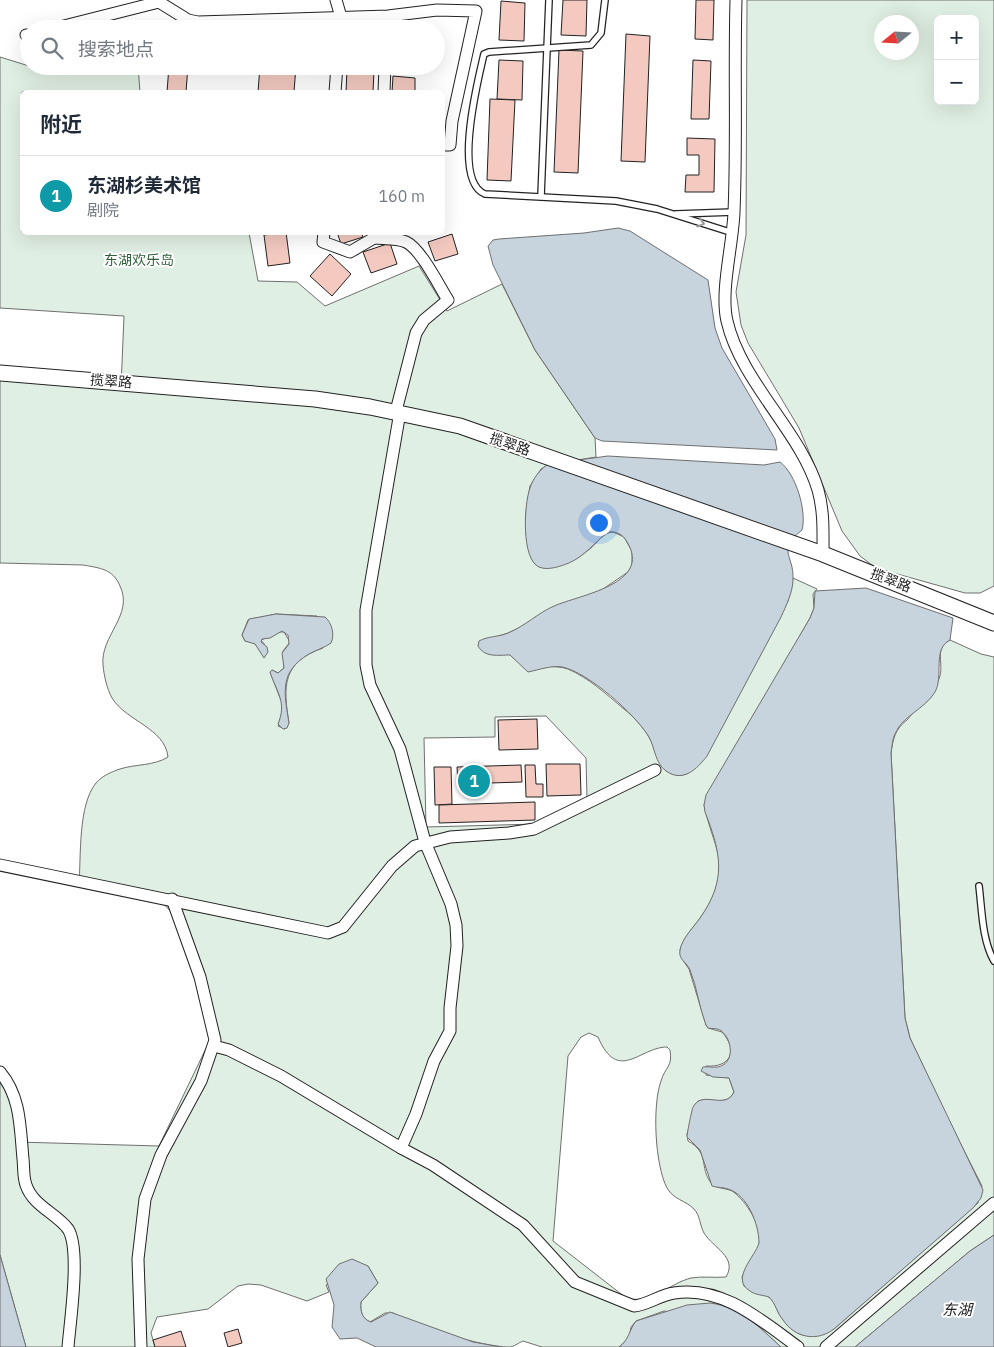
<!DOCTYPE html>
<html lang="zh">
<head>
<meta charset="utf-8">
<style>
	:root { --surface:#fff; --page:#f6f6f7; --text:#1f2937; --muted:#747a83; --line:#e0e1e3; --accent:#c62828 }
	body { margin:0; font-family:"IBM Plex Sans","Noto Sans SC",sans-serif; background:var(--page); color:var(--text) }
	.controls { position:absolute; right:15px; top:15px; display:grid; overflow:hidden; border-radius:8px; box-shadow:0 5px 20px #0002 }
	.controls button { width:45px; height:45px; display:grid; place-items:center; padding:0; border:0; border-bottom:1px solid var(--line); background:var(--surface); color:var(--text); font:25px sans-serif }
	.compass { position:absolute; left:874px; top:15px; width:45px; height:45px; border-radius:50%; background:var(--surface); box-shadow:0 5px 20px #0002; rotate:252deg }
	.you { position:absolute; left:598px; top:522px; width:18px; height:18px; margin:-12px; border:4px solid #fff; border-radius:50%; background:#1a73e8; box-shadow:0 0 0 8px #1a73e833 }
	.badge { display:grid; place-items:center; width:32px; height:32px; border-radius:50%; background:var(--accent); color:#fff; font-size:16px; font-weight:700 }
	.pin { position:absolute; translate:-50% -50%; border:2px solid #fff; box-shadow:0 1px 5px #0006 }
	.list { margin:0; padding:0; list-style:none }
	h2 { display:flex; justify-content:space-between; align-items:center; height:65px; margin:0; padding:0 20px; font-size:21px }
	h2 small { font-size:16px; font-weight:400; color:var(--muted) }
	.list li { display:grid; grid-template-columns:32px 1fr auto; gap:15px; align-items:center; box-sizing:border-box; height:80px; padding:0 20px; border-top:1px solid var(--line) }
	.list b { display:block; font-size:19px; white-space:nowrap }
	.list p { margin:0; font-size:16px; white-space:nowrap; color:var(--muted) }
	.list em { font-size:16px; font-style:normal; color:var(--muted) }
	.icon { flex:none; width:28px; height:28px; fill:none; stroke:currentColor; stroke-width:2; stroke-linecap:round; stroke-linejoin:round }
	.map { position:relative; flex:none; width:994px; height:1347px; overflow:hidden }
	.search { position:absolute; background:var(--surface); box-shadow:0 5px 20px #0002; left:20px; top:20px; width:425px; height:55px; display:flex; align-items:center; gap:12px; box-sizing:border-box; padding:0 18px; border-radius:28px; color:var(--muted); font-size:19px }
	.panel { position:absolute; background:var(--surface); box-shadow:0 5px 20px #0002; left:20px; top:90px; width:425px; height:145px; border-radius:8px }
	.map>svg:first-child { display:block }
	.green { fill:#e0efe3; stroke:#6f6f6f; fill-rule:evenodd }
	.water { fill:#c7d3dd; stroke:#6f6f6f }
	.building { fill:#f3c9c0; stroke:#222 }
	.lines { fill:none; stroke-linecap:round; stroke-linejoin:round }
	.lane-casing { stroke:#222; stroke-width:8 }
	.street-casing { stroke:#222; stroke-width:13 }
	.secondary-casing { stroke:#222; stroke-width:17 }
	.lane { stroke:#fff; stroke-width:5.5 }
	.street { stroke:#fff; stroke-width:11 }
	.secondary { stroke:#fff; stroke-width:15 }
	.oneway { stroke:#9c9c9c }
	.labels { text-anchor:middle; stroke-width:4; stroke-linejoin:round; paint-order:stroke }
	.park-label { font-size:14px; fill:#2f5e38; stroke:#fff }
	.street-label { font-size:14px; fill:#222; stroke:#fff }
	.water-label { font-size:15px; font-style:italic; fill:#222; stroke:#fff }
</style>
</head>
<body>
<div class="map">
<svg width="994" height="1347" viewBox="0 0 994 1347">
	<rect width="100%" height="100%" fill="#fff"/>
	<g class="green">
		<path d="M 747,0 L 994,0 L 994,586 L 980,593 L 965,593 L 876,568 L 860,556 L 842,531 L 799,428 L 748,343 L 741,325 L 736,292 L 746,235 ZM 938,19 L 975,19 L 975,101 L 938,101 ZM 882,22 L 912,22 L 912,52 L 882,52 Z"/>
		<path d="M 0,57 L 29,66 L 138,66 L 140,92 L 22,92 L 22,232 L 249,233 L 258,281 L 297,282 L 325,306 L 419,266 L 447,311 L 502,284 L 535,350 L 595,438 L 596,457 L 548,465 L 541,469 L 530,486 L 526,512 L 527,539 L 544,568 C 561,567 578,559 591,548 C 598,542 603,533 613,532 L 624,537 L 632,551 L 632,565 L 628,572 L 603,589 L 508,633 L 496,637 C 503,645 509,656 519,662 C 529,669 555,664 568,669 C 589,678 606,694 624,709 C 633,716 643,727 649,737 C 659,754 661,781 687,774 L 788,601 L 793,578 L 817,589 L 813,594 L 814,608 L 810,618 L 704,805 C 713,848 732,863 707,908 C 698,923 685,934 680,950 L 684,962 L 689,969 L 706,1025 L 708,1028 L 722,1032 C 739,1051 730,1068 706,1066 L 706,1075 L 729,1078 L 734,1092 C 727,1107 711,1097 698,1101 L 687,1134 L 688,1141 C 710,1153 699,1167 711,1183 C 717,1190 728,1187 735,1193 C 749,1205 766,1232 757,1251 C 752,1260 746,1267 742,1277 L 744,1286 C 752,1290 766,1293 772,1300 C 776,1305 777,1312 781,1317 C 798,1340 809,1339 834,1329 L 978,1203 L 982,1186 L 946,1115 L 910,1038 L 905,1018 L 891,753 C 893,739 895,729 907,720 C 916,709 933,691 939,679 C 945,664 933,648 950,640 L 981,654 L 994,657 L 994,1235 L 970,1251 L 855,1347 L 781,1347 L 757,1325 L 664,1311 L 636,1321 L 631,1327 L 629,1338 L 619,1347 L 542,1347 L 523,1341 C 518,1343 514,1347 509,1347 C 483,1347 417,1327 393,1313 L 385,1313 L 370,1322 C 362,1319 360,1311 361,1302 L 378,1283 L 368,1266 L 326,1285 L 329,1292 L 307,1301 L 261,1285 L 248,1284 L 238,1286 L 208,1309 L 157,1317 L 151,1333 L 155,1347 L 26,1347 L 0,1255 L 0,1079 L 11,1099 L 17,1142 L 159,1146 L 210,1040 L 208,1017 L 172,913 L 162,902 L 79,885 C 81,856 78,805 96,783 C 102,776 111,772 120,769 C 135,764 154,766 168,757 C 165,728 126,721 112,698 C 107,689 104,676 103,665 C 100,636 134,615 120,586 C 113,569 100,568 83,565 L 0,563 L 0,380 L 121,387 L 124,316 L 0,308 ZM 276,614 L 317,616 L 323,648 C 282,662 283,686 289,723 L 285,729 L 278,726 L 282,713 L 282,703 L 270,672 L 272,670 L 278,673 L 284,668 L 283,651 L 290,642 L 284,632 C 276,631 269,637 261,640 L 265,645 L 257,646 L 253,642 L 245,641 L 242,635 L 248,620 ZM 546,716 L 586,758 L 587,799 L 536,824 L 426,827 L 424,738 L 495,737 L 495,717 ZM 589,1033 L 598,1037 C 618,1084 640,1047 667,1047 L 670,1050 C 673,1067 665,1067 661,1081 C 652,1106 655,1165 667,1188 C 674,1200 685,1200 694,1209 C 700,1215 700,1226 704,1233 C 713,1248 738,1257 726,1277 C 714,1278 702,1276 691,1278 C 670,1283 648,1307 625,1297 L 553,1241 L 568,1056 L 581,1037 Z"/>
	</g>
	<g class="water">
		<polygon points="618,228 630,231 708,280 715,328 722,348 775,439 777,450 602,441 595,438 535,350 493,265 488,246 493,240 499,239 584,233"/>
		<path d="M 608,456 L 764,465 L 780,462 C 796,474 807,511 802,530 C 776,551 794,554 793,579 C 793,592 786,606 781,617 L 707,756 C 697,769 683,783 666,771 C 655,763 655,748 649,737 C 636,715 588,672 562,667 C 552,665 538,670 528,672 L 510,655 C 498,655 485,658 478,646 L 479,641 C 488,636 499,637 508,633 C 525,626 538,613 554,606 C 579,595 653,584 627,542 C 623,534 616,531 608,532 C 595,542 585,556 569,563 C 561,566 548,571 539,567 C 521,559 524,504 530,488 C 533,478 540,470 548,464 Z"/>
		<path d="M 866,588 L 953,618 L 950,640 C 932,649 944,676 935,692 C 925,709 902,716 895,734 C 892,740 892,747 891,753 L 905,1018 L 910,1038 L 983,1190 L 981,1198 L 973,1208 L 834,1329 C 817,1342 795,1338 783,1320 C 777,1313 776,1304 769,1297 C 763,1295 755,1295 750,1291 C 730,1279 755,1257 759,1243 C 759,1225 748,1195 728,1189 C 723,1187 718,1188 712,1186 L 700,1150 L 687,1137 C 687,1133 692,1109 693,1107 C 703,1089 725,1111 734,1092 L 729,1078 L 713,1077 L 701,1071 L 703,1067 C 710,1066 717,1069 723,1065 C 735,1058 731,1037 720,1030 C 716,1028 712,1029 708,1028 L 706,1025 C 699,1007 697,987 690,970 C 687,962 678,960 680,950 C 682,938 694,927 700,918 C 727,880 721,853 705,812 L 704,805 L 706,795 L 810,618 L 814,608 L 815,591 Z"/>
		<path d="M 276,614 L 325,617 C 332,623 335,635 331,643 C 324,648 316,650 309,654 C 279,672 284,692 289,723 L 287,728 L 283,729 L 278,724 C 287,702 277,693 270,672 L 272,670 L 278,673 L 284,668 L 282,653 L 289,644 L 288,635 L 282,631 L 270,638 L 262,639 L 261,642 L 267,647 L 268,652 L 264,658 L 255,644 L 245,641 L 242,635 L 249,619 Z"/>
		<polygon points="994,1235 994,1347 855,1347 970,1251"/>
		<polygon points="0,1255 26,1347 0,1347"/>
		<path d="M 352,1259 L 368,1266 L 378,1283 L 361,1302 C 360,1311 362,1319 371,1322 L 390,1312 L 473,1342 L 501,1347 L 376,1347 L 357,1338 L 340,1339 L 332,1327 L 334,1305 L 326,1279 L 339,1264 Z"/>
		<path d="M 710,1303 C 741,1307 759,1327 781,1347 L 619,1347 C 629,1340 629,1330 636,1321 L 687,1305 Z"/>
	</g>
	<g class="building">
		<polygon points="563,0 587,0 586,36 561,35"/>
		<polygon points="696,0 714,0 713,40 695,39"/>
		<polygon points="501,1 525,3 524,41 499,40"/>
		<polygon points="350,24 378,26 377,29 350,29"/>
		<polygon points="169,25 192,27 192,29 168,29"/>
		<rect x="283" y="25" width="28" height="4"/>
		<polygon points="403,25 426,26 426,29 403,29"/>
		<polygon points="626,34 650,36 645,162 621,161"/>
		<polygon points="559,50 583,51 578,173 554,172"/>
		<polygon points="499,60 523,61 522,100 497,99"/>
		<polygon points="693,60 711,61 709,119 691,119"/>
		<polygon points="169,66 188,66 186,92 167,92"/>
		<polygon points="260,66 296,66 294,92 258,92"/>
		<polygon points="347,69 374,71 373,92 346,92"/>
		<polygon points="393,76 415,78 415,92 392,92"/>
		<polygon points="490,99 515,100 511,181 487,180"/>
		<polygon points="687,138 715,139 714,192 685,192 686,175 699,175 699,155 687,155"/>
		<polygon points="286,232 290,263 268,266 264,235"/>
		<polygon points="337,232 361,232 363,237 341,244"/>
		<polygon points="452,234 458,254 435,261 428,242"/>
		<polygon points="390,243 397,264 371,273 363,252"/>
		<polygon points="330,254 351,274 332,296 310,276"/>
		<polygon points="537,719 538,749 499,750 498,720"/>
		<polygon points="546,764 580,764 581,795 547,796"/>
		<polygon points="521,765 522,782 458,784 457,767"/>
		<polygon points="525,765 535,765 536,784 543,784 543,797 526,797"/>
		<polygon points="434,767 451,767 452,804 435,805"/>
		<polygon points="535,802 535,820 439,823 439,805"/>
		<polygon points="238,1329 242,1343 228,1347 224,1333"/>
		<polygon points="181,1331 186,1347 155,1347 153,1340"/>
	</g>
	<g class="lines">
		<defs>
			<g id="lane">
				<path d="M 605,0 L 601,33 L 591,45 L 489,52 L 484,54 C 478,80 452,181 485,194 L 616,201 L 657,209 L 733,233"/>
				<polyline points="541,196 549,0"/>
				<polyline points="676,214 734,212"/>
				<path d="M 979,886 C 982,910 982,940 994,961"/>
			</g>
			<g id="street">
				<polyline points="336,0 341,17 340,29"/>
				<path d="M 736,0 C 734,71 737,141 734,212 C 733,244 720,291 727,321 C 741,382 801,432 818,490 C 824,511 823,532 823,554"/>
				<polyline points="52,29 159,2 188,20 198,22 388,16 437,10 476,11 452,121 450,145 442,145"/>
				<polyline points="26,35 29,35"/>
				<polyline points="335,92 337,66"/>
				<polyline points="384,92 385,66"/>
				<polyline points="324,232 323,242 350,252 374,238"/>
				<path d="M 375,232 L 374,238 C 384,239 397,238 406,242 C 421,249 439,286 448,300 L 424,320 L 416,333 L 396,411"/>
				<path d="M 400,412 L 366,610 L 366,665 L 370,685 L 400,749 L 425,842 L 451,904 L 456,925 L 457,946 L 450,1008 L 450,1031 L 434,1061 L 416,1114 L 401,1148 L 433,1165 L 523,1225 L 575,1282 L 634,1306 C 647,1305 660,1295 674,1293 C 722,1285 762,1321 798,1347"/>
				<polyline points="0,865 328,933 343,927 392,866 415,846 450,837 509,833 534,829 655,770"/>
				<polyline points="214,1046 229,1050 281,1076 401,1148"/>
				<path d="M 0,1072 C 21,1097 20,1127 23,1159 C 24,1167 23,1177 26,1185 C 33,1206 56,1213 68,1229 C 81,1249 70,1322 68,1347"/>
				<polyline points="141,1347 138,1259 145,1199 161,1155 201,1081 215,1040 200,977 172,899"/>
				<polyline points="826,1347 994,1203"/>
			</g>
			<polyline id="secondary" points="0,373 315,399 370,407 460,426 823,554 994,623"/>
		</defs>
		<use href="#lane" class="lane-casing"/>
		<use href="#street" class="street-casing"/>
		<use href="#secondary" class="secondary-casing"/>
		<use href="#lane" class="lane"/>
		<use href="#street" class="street"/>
		<use href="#secondary" class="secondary"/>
	</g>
	<defs><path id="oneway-chevron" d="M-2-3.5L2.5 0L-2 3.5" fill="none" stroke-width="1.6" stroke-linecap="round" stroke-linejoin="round" transform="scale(1.25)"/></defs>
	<use class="oneway" href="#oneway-chevron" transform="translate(701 223) rotate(17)"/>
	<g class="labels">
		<g class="park-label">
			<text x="139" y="265">东湖欢乐岛</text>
		</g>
		<g class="street-label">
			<text transform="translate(111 381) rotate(4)" y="5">揽翠路</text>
			<text transform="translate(510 444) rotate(19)" y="5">揽翠路</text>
			<text transform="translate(891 580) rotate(21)" y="5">揽翠路</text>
		</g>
		<g class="water-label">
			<text x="957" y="1315">东湖</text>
		</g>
	</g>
</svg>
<div class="controls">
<button>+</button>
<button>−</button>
</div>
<svg class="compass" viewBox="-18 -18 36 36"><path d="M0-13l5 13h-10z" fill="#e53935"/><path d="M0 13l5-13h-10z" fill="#747a83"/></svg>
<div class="you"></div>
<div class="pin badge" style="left:474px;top:781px;background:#0f9aa8">1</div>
<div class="search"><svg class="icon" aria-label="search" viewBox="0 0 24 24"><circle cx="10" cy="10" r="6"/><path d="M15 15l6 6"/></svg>搜索地点</div>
<section class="panel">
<h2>附近<small></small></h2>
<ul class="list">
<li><span class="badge" style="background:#0f9aa8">1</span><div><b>东湖杉美术馆</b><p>剧院</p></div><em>160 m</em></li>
</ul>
</section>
</div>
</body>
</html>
